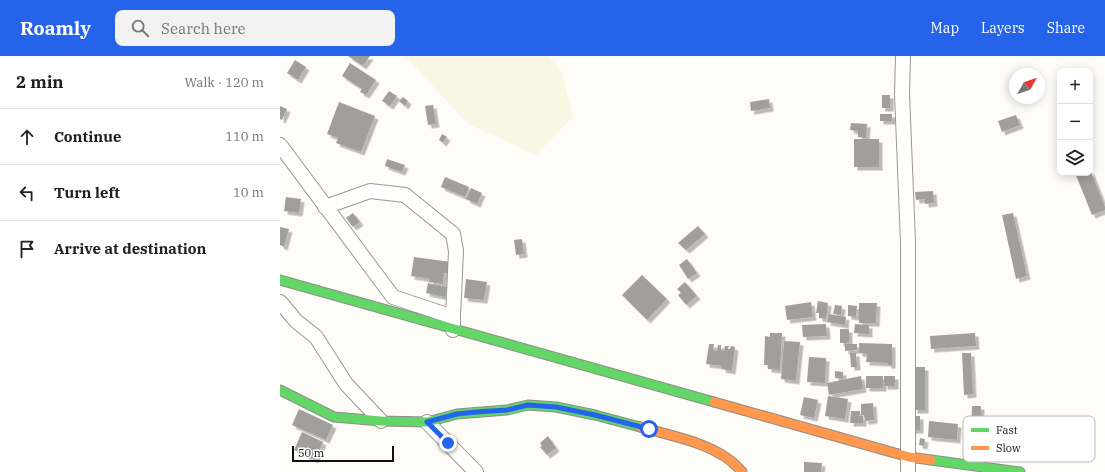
<!DOCTYPE html>
<html lang="en">
<head>
<meta charset="utf-8">
<style>
	:root { --surface:#fff; --page:#f2f2f2; --text:#202124; --muted:#757577; --line:#e0e0e0; --accent:#2563eb }
	body { margin:0; font-family:"IBM Plex Serif",serif; background:var(--page); color:var(--text) }
	.controls { position:absolute; right:12px; top:12px; display:grid; overflow:hidden; border-radius:8px; box-shadow:0 2px 10px #0003 }
	.controls button { width:36px; height:36px; display:grid; place-items:center; padding:0; border:0; border-bottom:1px solid var(--line); background:var(--surface); color:var(--text); font:20px sans-serif }
	.compass { position:absolute; left:729px; top:12px; width:36px; height:36px; border-radius:50%; background:var(--surface); box-shadow:0 2px 10px #0003; rotate:50deg }
	.scale { position:absolute; left:12px; bottom:10px; width:102px; box-sizing:border-box; padding-left:4px; border:2px solid #111; border-top:0; font-size:11px; line-height:14px; white-space:nowrap; color:#111; -webkit-text-stroke:3px #fff; paint-order:stroke }
	.stop { position:absolute; width:12px; height:12px; margin:-9px; border:3px solid #2563eb; border-radius:50%; background:#fff }
	.stop.end { background:#2563eb; border-color:#fff; box-shadow:0 1px 4px #0008 }
	.list { margin:0; padding:0; list-style:none }
	h2 { display:flex; justify-content:space-between; align-items:center; height:52px; margin:0; padding:0 16px; font-size:17px }
	h2 small { font-size:13px; font-weight:400; color:var(--muted) }
	.list li { display:grid; grid-template-columns:26px 1fr auto; gap:12px; align-items:center; box-sizing:border-box; height:56px; padding:0 16px; border-top:1px solid var(--line) }
	.list b { display:block; font-size:15px; white-space:nowrap }
	.list em { font-size:13px; font-style:normal; color:var(--muted) }
	.icon { flex:none; width:22px; height:22px; fill:none; stroke:currentColor; stroke-width:2; stroke-linecap:round; stroke-linejoin:round }
	.map { position:relative; flex:none; width:825px; height:416px; overflow:hidden }
	header { display:flex; align-items:center; gap:24px; box-sizing:border-box; height:56px; padding:0 20px; background:var(--accent); color:#fff }
	header strong { font-size:19px }
	nav { display:flex; gap:22px; margin-inline-start:auto; font-size:14px }
	.search { width:280px; height:36px; background:var(--page); display:flex; align-items:center; gap:10px; box-sizing:border-box; padding:0 14px; border-radius:8px; color:var(--muted); font-size:15px }
	main { display:flex }
	aside { flex:1; background:var(--surface) }
	.map>svg:first-child { display:block }
	.farmland { fill:#f9f7e4 }
	.building { fill:#a19f9c; filter:url(#shadow) }
	.lines { fill:none; stroke-linecap:round; stroke-linejoin:round }
	.street-casing { stroke:#979795; stroke-width:16 }
	.fast-casing { stroke:#8e8d8b; stroke-width:11 }
	.slow-casing { stroke:#8e8d8b; stroke-width:11 }
	.street { stroke:#fffffe; stroke-width:14 }
	.fast { stroke:#63d668; stroke-width:9 }
	.slow { stroke:#ff974d; stroke-width:9 }
	.route { stroke:#2563eb; stroke-width:5 }
	.key { fill:#fff; stroke:#b8b8b8; stroke-width:1 }
	.key-label { font-size:11px; fill:#111 }
</style>
</head>
<body>
<header>
<strong>Roamly</strong>
<div class="search"><svg class="icon" aria-label="search" viewBox="0 0 24 24"><circle cx="10" cy="10" r="6"/><path d="M15 15l6 6"/></svg>Search here</div>
<nav><a>Map</a><a>Layers</a><a>Share</a></nav>
</header>
<main>
<aside>
<h2>2 min<small>Walk · 120 m</small></h2>
<ul class="list">
<li><svg class="icon" aria-label="ahead" viewBox="0 0 24 24"><path d="M12 20V5M6 11l6-6 6 6"/></svg><div><b>Continue</b></div><em>110 m</em></li>
<li><svg class="icon" aria-label="left" viewBox="0 0 24 24"><path d="M17 20v-9H6M10 6l-5 5 5 5"/></svg><div><b>Turn left</b></div><em>10 m</em></li>
<li><svg class="icon" aria-label="arrive" viewBox="0 0 24 24"><path d="M6 21V4h12l-3 4 3 4H6"/></svg><div><b>Arrive at destination</b></div></li>
</ul>
</aside>
<div class="map">
<svg width="825" height="416" viewBox="0 0 825 416">
	<defs>
		<filter id="shadow"><feDropShadow dx="3.5" dy="3.5" stdDeviation="0" flood-color="#0004"/></filter>
	</defs>
	<rect width="100%" height="100%" fill="#fdfcf7"/>
	<polygon class="farmland" points="125,0 269,0 282,16 293,61 256,99 188,68"/>
	<g class="building">
		<polygon points="68,0 90,0 83,10"/>
		<polygon points="15,4 26,11 18,24 7,17"/>
		<polygon points="70,7 96,24 86,39 80,36 82,33 62,20"/>
		<polygon points="109,35 117,40 110,50 102,45"/>
		<rect x="602" y="39" width="8" height="13"/>
		<polygon points="123,41 128,45 125,50 119,45"/>
		<polygon points="489,43 490,52 471,55 470,46"/>
		<polygon points="59,46 95,60 81,96 56,87 58,82 47,78"/>
		<polygon points="153,49 156,68 148,69 145,50"/>
		<polygon points="0,50 7,53 2,64 0,63"/>
		<rect x="600" y="58" width="12" height="7"/>
		<polygon points="736,59 740,69 722,76 718,65"/>
		<polygon points="571,67 587,68 586,82 578,81 578,75 570,74"/>
		<polygon points="162,78 167,81 163,87 159,84"/>
		<rect x="574" y="83" width="25" height="28"/>
		<polygon points="107,103 125,109 122,116 105,110"/>
		<polygon points="810,113 825,151 825,154 812,159 795,117 810,117"/>
		<polygon points="165,121 189,131 185,141 161,131"/>
		<polygon points="191,132 202,137 197,148 186,143"/>
		<polygon points="653,135 654,147 645,148 645,143 636,144 635,136"/>
		<polygon points="6,141 21,143 19,157 4,155"/>
		<polygon points="73,157 80,166 73,171 66,162"/>
		<polygon points="733,157 747,220 736,223 722,159"/>
		<polygon points="418,170 425,178 406,194 398,187"/>
		<polygon points="0,171 9,173 4,191 0,189"/>
		<polygon points="242,183 244,198 236,199 234,184"/>
		<polygon points="134,201 171,206 169,218 164,217 163,228 149,226 150,223 131,220"/>
		<polygon points="407,203 417,217 408,223 399,209"/>
		<polygon points="362,219 387,243 367,264 342,239"/>
		<polygon points="186,223 207,226 204,244 184,242"/>
		<polygon points="405,226 417,240 406,249 398,239 401,237 397,233"/>
		<polygon points="148,227 167,231 165,241 146,237"/>
		<polygon points="538,245 548,247 546,263 539,262 539,257 536,257"/>
		<polygon points="531,246 533,261 507,264 505,250"/>
		<polygon points="579,247 597,247 596,267 579,267"/>
		<polygon points="555,249 562,250 561,259 553,258"/>
		<polygon points="568,249 577,250 576,261 568,260"/>
		<polygon points="549,258 566,261 565,269 547,266"/>
		<polygon points="546,268 547,280 523,281 522,269"/>
		<polygon points="575,268 589,269 589,278 574,277"/>
		<rect x="560" y="273" width="9" height="14"/>
		<polygon points="490,277 502,277 500,314 488,313 488,309 484,309 485,280 490,281"/>
		<polygon points="695,277 696,290 651,293 650,280"/>
		<polygon points="504,285 520,286 516,325 501,323"/>
		<polygon points="579,287 612,288 612,309 608,309 608,307 586,306 587,298 579,297"/>
		<polygon points="429,288 434,288 433,294 437,295 438,289 441,289 441,294 444,295 445,290 449,290 448,293 450,293 451,290 455,291 452,315 442,313 442,310 426,308"/>
		<polygon points="565,288 577,288 577,294 565,295"/>
		<polygon points="570,297 576,297 577,311 571,311"/>
		<polygon points="682,297 691,297 693,338 684,339"/>
		<polygon points="529,301 546,302 545,327 527,326"/>
		<rect x="634" y="311" width="11" height="43"/>
		<polygon points="555,315 563,316 563,323 555,322"/>
		<polygon points="581,320 583,333 549,339 547,327"/>
		<rect x="586" y="320" width="17" height="12"/>
		<rect x="604" y="320" width="11" height="10"/>
		<polygon points="548,340 568,343 565,363 545,360"/>
		<polygon points="524,341 538,344 534,362 520,359"/>
		<polygon points="593,347 594,364 585,365 584,359 581,359 581,348"/>
		<polygon points="692,350 701,350 700,378 691,378"/>
		<polygon points="19,353 53,369 46,384 12,369"/>
		<polygon points="571,355 580,355 580,359 577,359 583,360 583,367 570,367"/>
		<rect x="632" y="360" width="8" height="14"/>
		<polygon points="649,365 678,368 677,384 648,381"/>
		<polygon points="22,376 43,386 35,404 14,394"/>
		<polygon points="268,380 276,392 267,399 260,391 262,390 260,387"/>
		<polygon points="640,382 645,383 644,390 639,389"/>
		<polygon points="524,406 542,407 541,416 524,416"/>
	</g>
	<g class="lines">
		<defs>
			<g id="street">
				<polyline points="623,0 622,38 628,186 628,416"/>
				<polyline points="0,89 113,241 173,261 173,274"/>
				<polyline points="45,151 90,135 125,139 173,178 176,195 173,261"/>
				<polyline points="0,246 16,265 36,281 66,328 101,365"/>
				<polyline points="147,366 196,416"/>
			</g>
			<g id="fast">
				<polyline points="0,224 434,346"/>
				<polyline points="0,334 54,361 101,365 147,366 177,358 227,354 248,349 276,351 315,359 360,371"/>
				<polyline points="651,404 740,416"/>
			</g>
			<g id="slow">
				<polyline points="434,346 629,401 651,404"/>
				<path d="M 360,371 C 392,380 440,388 462,416"/>
			</g>
		</defs>
		<use href="#street" class="street-casing"/>
		<use href="#fast" class="fast-casing"/>
		<use href="#slow" class="slow-casing"/>
		<use href="#street" class="street"/>
		<use href="#fast" class="fast"/>
		<use href="#slow" class="slow"/>
	</g>
	<g class="lines">
		<polyline class="route" points="168,387 147,366 177,358 196,356 227,354 248,349 276,351 315,359 369,373"/>
	</g>
	<rect x="683" y="360" width="132" height="46" rx="6" class="key"/>
	<rect x="691" y="372" width="18" height="4" fill="#63d668"/>
	<rect x="691" y="390" width="18" height="4" fill="#ff974d"/>
	<g class="key-label">
		<text x="716" y="378">Fast</text>
		<text x="716" y="396">Slow</text>
	</g>
</svg>
<div class="controls">
<button>+</button>
<button>−</button>
<button><svg class="icon" aria-label="layers" viewBox="0 0 24 24"><path d="M12 4l9 5-9 5-9-5zM3 14l9 5 9-5"/></svg></button>
</div>
<svg class="compass" viewBox="-18 -18 36 36"><path d="M0-13l5 13h-10z" fill="#e53935"/><path d="M0 13l5-13h-10z" fill="#757577"/></svg>
<div class="scale">50 m</div>
<div class="stop" style="left:369px;top:373px"></div>
<div class="stop end" style="left:168px;top:387px"></div>
</div>
</main>
</body>
</html>
